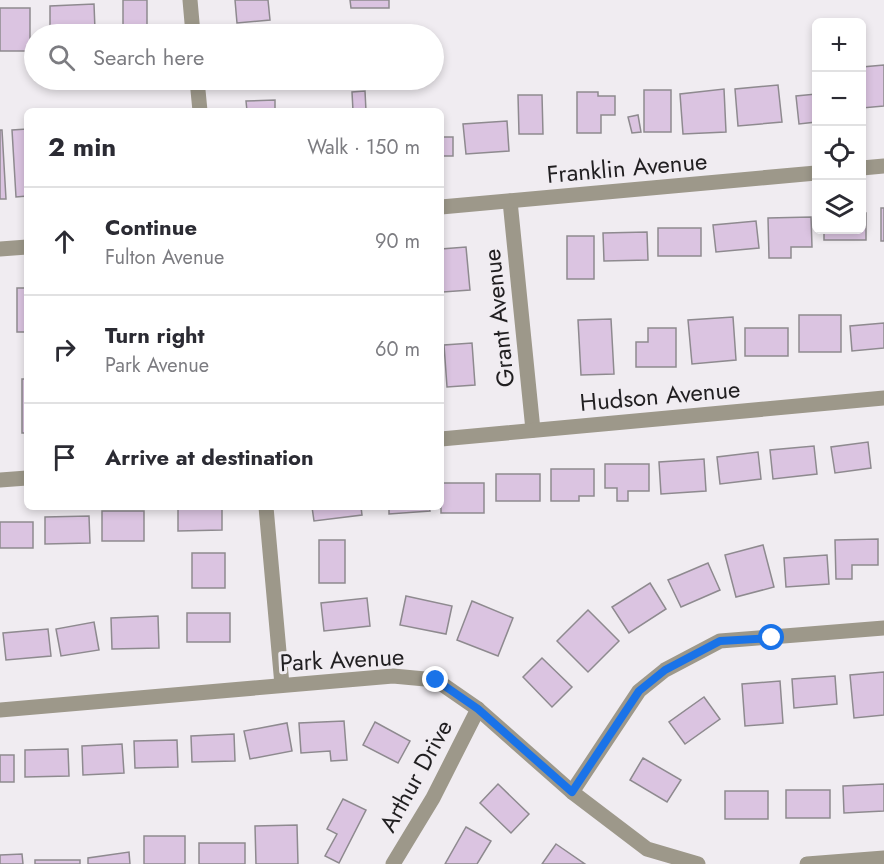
<!DOCTYPE html>
<html lang="en">
<head>
<meta charset="utf-8">
<style>
	:root { --surface:#fff; --page:#f2f2f3; --text:#2b2b33; --muted:#7c7c81; --line:#e1e1e2 }
	body { margin:0; font-family:Jost,sans-serif; background:var(--page); color:var(--text) }
	.controls { position:absolute; right:18px; top:18px; display:grid; overflow:hidden; border-radius:9px; box-shadow:0 3px 9px #0003 }
	.controls button { width:54px; height:54px; display:grid; place-items:center; padding:0; border:0; border-bottom:2px solid var(--line); background:var(--surface); color:var(--text); font:30px sans-serif }
	.stop { position:absolute; width:18px; height:18px; margin:-14px; border:4px solid #1a73e8; border-radius:50%; background:#fff }
	.stop.end { background:#1a73e8; border-color:#fff; box-shadow:0 2px 6px #0008 }
	.list { margin:0; padding:0; list-style:none }
	h2 { display:flex; justify-content:space-between; align-items:center; height:78px; margin:0; padding:0 24px; font-size:26px }
	h2 small { font-size:20px; font-weight:400; color:var(--muted) }
	.list li { display:grid; grid-template-columns:39px 1fr auto; gap:18px; align-items:center; box-sizing:border-box; height:108px; padding:0 24px; border-top:2px solid var(--line) }
	.list b { display:block; font-size:22px; white-space:nowrap }
	.list p { margin:0; font-size:20px; white-space:nowrap; color:var(--muted) }
	.list em { font-size:20px; font-style:normal; color:var(--muted) }
	.icon { flex:none; width:33px; height:33px; fill:none; stroke:currentColor; stroke-width:2; stroke-linecap:round; stroke-linejoin:round }
	.map { position:relative; flex:none; width:884px; height:864px; overflow:hidden }
	.search { position:absolute; background:var(--surface); box-shadow:0 3px 9px #0003; left:24px; top:24px; width:420px; height:66px; display:flex; align-items:center; gap:15px; box-sizing:border-box; padding:0 21px; border-radius:33px; color:var(--muted); font-size:22px }
	.panel { position:absolute; background:var(--surface); box-shadow:0 3px 9px #0003; left:24px; top:108px; width:420px; height:402px; border-radius:9px }
	.map>svg:first-child { display:block }
	.building { fill:#dbc4e1; stroke:#8e8a8f; stroke-width:1.5 }
	.lines { fill:none; stroke-linecap:round; stroke-linejoin:round }
	.street { stroke:#9d988a; stroke-width:15 }
	.route { stroke:#1a73e8; stroke-width:8 }
	.labels { text-anchor:middle; stroke-width:6; stroke-linejoin:round; paint-order:stroke }
	.street-label { font-size:24px; fill:#211f21; stroke:#f0ecf1 }
</style>
</head>
<body>
<div class="map">
<svg width="884" height="864" viewBox="0 0 884 864">
	<rect width="100%" height="100%" fill="#f0ecf1"/>
	<g class="building">
		<rect x="123" y="0" width="24" height="34"/>
		<polygon points="235,0 268,0 270,20 237,23"/>
		<polygon points="350,0 389,0 389,8 351,8"/>
		<polygon points="94,4 95,30 50,32 50,6"/>
		<rect x="0" y="8" width="30" height="43"/>
		<polygon points="884,65 884,106 862,108 862,67"/>
		<polygon points="778,85 782,122 738,126 735,89"/>
		<polygon points="724,89 726,132 683,134 680,94"/>
		<rect x="644" y="90" width="27" height="42"/>
		<polygon points="365,91 366,111 353,111 352,92"/>
		<polygon points="577,92 598,92 598,96 615,96 615,115 601,115 601,133 577,133"/>
		<polygon points="816,94 816,122 799,124 796,96"/>
		<polygon points="518,95 542,95 543,134 519,134"/>
		<polygon points="275,100 275,111 247,111 246,101"/>
		<polygon points="638,115 641,132 632,133 628,117"/>
		<polygon points="507,121 509,151 466,154 463,124"/>
		<polygon points="27,129 27,196 16,197 12,130"/>
		<polygon points="0,130 2,130 6,199 0,199"/>
		<polygon points="441,130 442,137 453,137 453,156 441,156"/>
		<rect x="881" y="208" width="3" height="33"/>
		<polygon points="862,213 866,213 866,240 824,240 824,230 862,230"/>
		<polygon points="811,217 812,247 791,247 791,258 769,258 768,218"/>
		<polygon points="756,221 759,248 716,252 713,225"/>
		<rect x="658" y="228" width="43" height="28"/>
		<polygon points="647,232 648,260 604,261 603,233"/>
		<rect x="567" y="236" width="27" height="43"/>
		<polygon points="466,247 470,290 443,292 441,249"/>
		<rect x="17" y="288" width="10" height="44"/>
		<rect x="799" y="315" width="42" height="37"/>
		<polygon points="733,317 736,360 692,364 688,320"/>
		<polygon points="611,319 614,374 581,375 578,320"/>
		<polygon points="884,323 884,348 852,351 850,326"/>
		<polygon points="648,328 676,328 676,367 636,367 636,342 648,342"/>
		<rect x="745" y="328" width="43" height="28"/>
		<polygon points="472,343 475,385 447,387 444,345"/>
		<rect x="22" y="379" width="5" height="54"/>
		<polygon points="868,442 871,468 835,473 831,447"/>
		<polygon points="814,446 817,474 773,479 770,450"/>
		<polygon points="758,452 761,479 720,484 717,457"/>
		<polygon points="704,459 706,491 661,494 659,462"/>
		<polygon points="605,464 649,464 649,491 628,491 628,501 617,501 617,488 605,488"/>
		<polygon points="551,469 594,469 594,496 579,496 579,501 551,501"/>
		<rect x="496" y="474" width="44" height="27"/>
		<rect x="441" y="483" width="43" height="30"/>
		<polygon points="178,507 222,507 222,530 178,531"/>
		<polygon points="312,507 361,507 362,515 314,521"/>
		<polygon points="389,507 429,507 430,511 389,514"/>
		<rect x="102" y="511" width="42" height="30"/>
		<polygon points="89,516 90,543 45,544 45,517"/>
		<rect x="0" y="522" width="33" height="26"/>
		<polygon points="878,539 878,565 852,565 852,579 836,579 835,540"/>
		<rect x="319" y="540" width="26" height="43"/>
		<polygon points="763,545 774,587 736,597 725,555"/>
		<rect x="192" y="553" width="33" height="35"/>
		<polygon points="827,555 829,584 786,587 784,558"/>
		<polygon points="708,563 720,590 681,607 668,580"/>
		<polygon points="650,583 666,609 629,633 612,607"/>
		<polygon points="406,596 452,606 446,634 400,625"/>
		<polygon points="367,598 370,626 324,631 321,603"/>
		<polygon points="472,601 513,618 498,656 457,640"/>
		<polygon points="588,610 619,641 588,672 557,641"/>
		<rect x="187" y="613" width="43" height="29"/>
		<polygon points="158,616 159,648 112,649 111,618"/>
		<polygon points="94,622 99,650 61,656 56,629"/>
		<polygon points="48,629 51,656 6,660 3,633"/>
		<polygon points="542,658 572,687 552,707 523,677"/>
		<polygon points="884,672 884,715 854,718 850,675"/>
		<polygon points="835,676 837,704 794,708 792,679"/>
		<polygon points="780,681 783,723 745,726 742,684"/>
		<polygon points="704,697 720,719 685,744 669,722"/>
		<polygon points="344,721 347,760 331,761 330,751 301,753 299,723"/>
		<polygon points="375,722 410,741 398,763 363,745"/>
		<polygon points="287,723 292,751 250,759 244,731"/>
		<polygon points="234,734 235,761 192,762 191,736"/>
		<polygon points="177,740 178,767 135,768 134,741"/>
		<polygon points="122,744 124,773 83,775 82,746"/>
		<polygon points="68,749 69,776 25,777 25,750"/>
		<rect x="0" y="755" width="14" height="27"/>
		<polygon points="643,758 681,780 667,802 630,780"/>
		<polygon points="498,784 529,814 511,833 480,803"/>
		<polygon points="884,784 884,811 844,813 843,786"/>
		<rect x="786" y="790" width="44" height="28"/>
		<rect x="725" y="791" width="43" height="28"/>
		<polygon points="343,799 366,810 339,863 325,856 337,834 327,829"/>
		<polygon points="297,825 298,864 256,864 255,826"/>
		<polygon points="466,827 491,841 477,864 445,864"/>
		<rect x="144" y="836" width="41" height="28"/>
		<rect x="199" y="843" width="46" height="21"/>
		<polygon points="556,844 585,864 542,864"/>
		<polygon points="129,852 130,864 88,864 88,858"/>
		<polygon points="22,854 23,864 0,864 0,855"/>
		<rect x="35" y="860" width="45" height="4"/>
	</g>
	<g class="lines">
		<g class="street">
			<polyline points="190,0 193,34"/>
			<polyline points="197,80 200,111"/>
			<polyline points="862,168 884,166"/>
			<polyline points="510,201 533,430"/>
			<polyline points="441,207 816,173"/>
			<polyline points="0,249 27,247"/>
			<polyline points="441,439 884,398"/>
			<polyline points="0,480 27,478"/>
			<polyline points="266,507 282,685"/>
			<polyline points="0,710 393,676 436,680 478,709 572,792 647,849 698,864"/>
			<polyline points="572,792 639,691 665,670 720,641 884,628"/>
			<polyline points="393,864 433,798 478,709"/>
			<polyline points="807,864 884,858"/>
		</g>
	</g>
	<g class="lines">
		<polyline class="route" points="436,680 478,709 572,792 639,691 665,670 720,641 772,638"/>
	</g>
	<g class="labels">
		<g class="street-label">
			<text transform="translate(627 168) rotate(-5)" y="8">Franklin Avenue</text>
			<text transform="translate(499 318) rotate(-96)" y="8">Grant Avenue</text>
			<text transform="translate(660 396) rotate(-5)" y="8">Hudson Avenue</text>
			<text transform="translate(342 660) rotate(-3)" y="8">Park Avenue</text>
			<text transform="translate(416 776) rotate(-61)" y="8">Arthur Drive</text>
		</g>
	</g>
</svg>
<div class="controls">
<button>+</button>
<button>−</button>
<button><svg class="icon" aria-label="locate" viewBox="0 0 24 24"><circle cx="12" cy="12" r="6"/><path d="M12 2v4M12 18v4M2 12h4M18 12h4"/></svg></button>
<button><svg class="icon" aria-label="layers" viewBox="0 0 24 24"><path d="M12 4l9 5-9 5-9-5zM3 14l9 5 9-5"/></svg></button>
</div>
<div class="stop" style="left:772px;top:638px"></div>
<div class="stop end" style="left:436px;top:680px"></div>
<div class="search"><svg class="icon" aria-label="search" viewBox="0 0 24 24"><circle cx="10" cy="10" r="6"/><path d="M15 15l6 6"/></svg>Search here</div>
<section class="panel">
<h2>2 min<small>Walk · 150 m</small></h2>
<ul class="list">
<li><svg class="icon" aria-label="ahead" viewBox="0 0 24 24"><path d="M12 20V5M6 11l6-6 6 6"/></svg><div><b>Continue</b><p>Fulton Avenue</p></div><em>90 m</em></li>
<li><svg class="icon" aria-label="right" viewBox="0 0 24 24"><path d="M7 20v-9h11M14 6l5 5-5 5"/></svg><div><b>Turn right</b><p>Park Avenue</p></div><em>60 m</em></li>
<li><svg class="icon" aria-label="arrive" viewBox="0 0 24 24"><path d="M6 21V4h12l-3 4 3 4H6"/></svg><div><b>Arrive at destination</b></div></li>
</ul>
</section>
</div>
</body>
</html>
